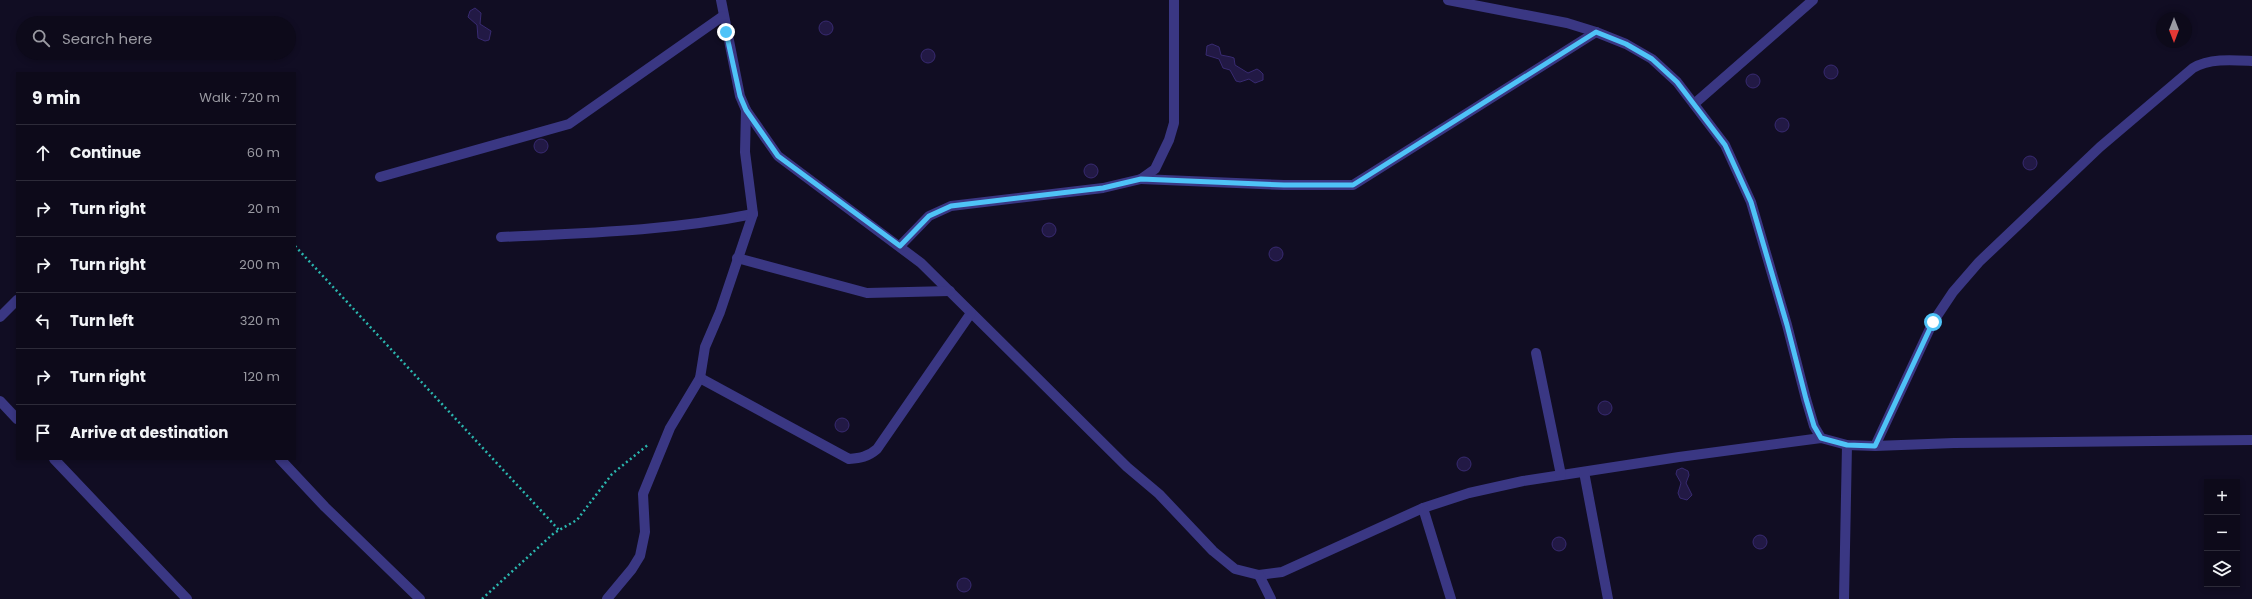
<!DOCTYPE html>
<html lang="en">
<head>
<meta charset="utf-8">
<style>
	:root { --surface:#0d0a1a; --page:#1b1827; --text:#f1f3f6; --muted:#9a9aa2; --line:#2d2b39 }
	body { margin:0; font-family:Poppins,sans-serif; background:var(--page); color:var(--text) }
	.controls { position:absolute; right:12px; bottom:12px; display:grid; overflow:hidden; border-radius:0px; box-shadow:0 2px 6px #0003 }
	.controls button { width:36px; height:36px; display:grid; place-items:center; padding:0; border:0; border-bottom:1px solid var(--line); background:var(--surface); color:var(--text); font:20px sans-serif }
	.compass { position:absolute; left:2156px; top:12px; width:36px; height:36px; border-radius:50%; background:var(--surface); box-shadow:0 2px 6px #0003; rotate:180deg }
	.stop { position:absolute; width:12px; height:12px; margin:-9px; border:3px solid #4fc3f7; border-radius:50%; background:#fff }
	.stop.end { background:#4fc3f7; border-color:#fff; box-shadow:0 1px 4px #0008 }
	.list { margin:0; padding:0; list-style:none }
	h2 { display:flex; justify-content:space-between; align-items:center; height:52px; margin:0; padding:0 16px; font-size:17px }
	h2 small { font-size:13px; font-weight:400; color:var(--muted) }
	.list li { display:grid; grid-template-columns:26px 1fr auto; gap:12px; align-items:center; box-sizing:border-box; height:56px; padding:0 16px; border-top:1px solid var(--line) }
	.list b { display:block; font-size:15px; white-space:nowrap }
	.list em { font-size:13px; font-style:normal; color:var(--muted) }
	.icon { flex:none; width:22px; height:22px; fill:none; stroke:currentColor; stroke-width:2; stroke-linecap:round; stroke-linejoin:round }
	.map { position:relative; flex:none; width:2252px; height:599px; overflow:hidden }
	.search { position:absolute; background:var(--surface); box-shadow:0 2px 6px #0003; left:16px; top:16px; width:280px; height:44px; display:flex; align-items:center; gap:10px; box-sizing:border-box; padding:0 14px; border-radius:22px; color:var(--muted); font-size:15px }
	.panel { position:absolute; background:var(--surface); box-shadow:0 2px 6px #0003; left:16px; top:72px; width:280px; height:388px; border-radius:0px }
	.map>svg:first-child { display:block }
	.building { fill:#221945; stroke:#382a71 }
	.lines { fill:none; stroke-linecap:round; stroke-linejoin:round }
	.path { stroke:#2bb7af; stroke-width:2.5; stroke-dasharray:2 3; stroke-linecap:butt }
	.street { stroke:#3a3783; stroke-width:10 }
	.route { stroke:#4fc3f7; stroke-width:5 }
</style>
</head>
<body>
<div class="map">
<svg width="2252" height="599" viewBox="0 0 2252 599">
	<rect width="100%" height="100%" fill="#110d23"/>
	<g class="building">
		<polygon points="475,8 481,13 480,24 491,31 489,40 485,41 478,38 477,25 468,17 470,11"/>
		<circle cx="826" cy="28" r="7"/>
		<polygon points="1212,44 1219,47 1221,55 1231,57 1234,58 1235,65 1248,73 1257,69 1260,71 1263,74 1263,80 1255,83 1249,79 1240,82 1236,81 1230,70 1223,68 1219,59 1206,55 1207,46"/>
		<circle cx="928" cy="56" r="7"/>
		<circle cx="1831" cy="72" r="7"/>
		<circle cx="1753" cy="81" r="7"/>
		<circle cx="1782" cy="125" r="7"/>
		<circle cx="541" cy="146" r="7"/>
		<circle cx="2030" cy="163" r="7"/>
		<circle cx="1091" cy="171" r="7"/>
		<circle cx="1049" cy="230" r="7"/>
		<circle cx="1276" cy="254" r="7"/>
		<circle cx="1605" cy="408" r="7"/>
		<circle cx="842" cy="425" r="7"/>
		<circle cx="1464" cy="464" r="7"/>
		<polygon points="1682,468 1688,471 1689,475 1686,483 1692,495 1687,500 1680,498 1678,493 1681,483 1676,474 1677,470"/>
		<circle cx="1760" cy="542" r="7"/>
		<circle cx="1559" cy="544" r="7"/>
		<circle cx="964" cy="585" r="7"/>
	</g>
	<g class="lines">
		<g class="path">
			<polyline points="295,246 559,530"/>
			<polyline points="482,599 554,533 577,520 612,474 649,444"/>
		</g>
		<g class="street">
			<polyline points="721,0 740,96 746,110 778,156 921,263 1127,467 1159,494 1213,551 1235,569 1259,575 1282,572 1423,508 1469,493 1523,481 1679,457 1821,438 1847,445 1875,446 1954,443 2252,440"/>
			<polyline points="1448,0 1567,23 1596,32 1626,44 1652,59 1677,82 1725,145 1751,202 1787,325 1806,399 1814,426 1821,438"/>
			<polyline points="1694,104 1813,0"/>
			<polyline points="380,177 569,124 723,16"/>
			<polyline points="1141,179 1284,185 1353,185 1596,32"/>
			<path d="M 501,237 C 585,233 669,231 753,214"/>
			<polyline points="900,246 929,216 951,206 1103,188 1141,179 1155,169 1169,140 1174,123 1174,0"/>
			<polyline points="737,258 867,293 950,291"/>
			<polyline points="0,317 17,300"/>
			<polyline points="1536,353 1561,475"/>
			<path d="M 700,378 L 849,459 C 860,458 868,457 877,449 L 971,313"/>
			<polyline points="0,401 17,419"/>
			<path d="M 1875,446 L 1933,322 L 1953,292 L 1979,262 L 2100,147 L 2193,68 C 2210,58 2233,60 2252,61"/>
			<polyline points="54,459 187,599"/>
			<polyline points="280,459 325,507 420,599"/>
			<polyline points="1584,472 1608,599"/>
			<polyline points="1423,508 1451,599"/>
			<polyline points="1259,575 1271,599"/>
			<polyline points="607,599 632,569 640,556 645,532 643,494 670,428 700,378 705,347 720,312 753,214 745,152 746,110"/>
			<polyline points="1844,599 1847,445"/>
		</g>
	</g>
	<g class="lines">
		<polyline class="route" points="726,32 740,96 746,110 778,156 900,246 929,216 951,206 1103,188 1141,179 1284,185 1353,185 1596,32 1626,44 1652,59 1677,82 1725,145 1751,202 1787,325 1806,399 1814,426 1821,438 1847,445 1875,446 1933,322"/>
	</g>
</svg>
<div class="controls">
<button>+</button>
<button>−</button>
<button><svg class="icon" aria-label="layers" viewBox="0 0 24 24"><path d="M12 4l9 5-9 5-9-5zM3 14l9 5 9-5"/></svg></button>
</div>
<svg class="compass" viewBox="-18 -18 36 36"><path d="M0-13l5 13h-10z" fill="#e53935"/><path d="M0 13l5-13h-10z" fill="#9a9aa2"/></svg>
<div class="stop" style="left:1933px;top:322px"></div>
<div class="stop end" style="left:726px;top:32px"></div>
<div class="search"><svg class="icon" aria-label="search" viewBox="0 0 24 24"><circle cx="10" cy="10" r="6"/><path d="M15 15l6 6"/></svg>Search here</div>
<section class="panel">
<h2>9 min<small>Walk · 720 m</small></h2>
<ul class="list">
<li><svg class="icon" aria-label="ahead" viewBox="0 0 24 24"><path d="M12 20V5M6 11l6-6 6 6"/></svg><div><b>Continue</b></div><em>60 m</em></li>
<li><svg class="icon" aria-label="right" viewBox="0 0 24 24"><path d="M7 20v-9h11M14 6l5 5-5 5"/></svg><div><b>Turn right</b></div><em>20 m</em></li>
<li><svg class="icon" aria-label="right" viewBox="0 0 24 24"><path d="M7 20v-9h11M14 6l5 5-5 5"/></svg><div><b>Turn right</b></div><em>200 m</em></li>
<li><svg class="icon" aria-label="left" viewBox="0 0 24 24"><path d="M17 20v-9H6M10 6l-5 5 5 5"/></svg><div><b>Turn left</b></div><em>320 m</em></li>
<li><svg class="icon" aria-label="right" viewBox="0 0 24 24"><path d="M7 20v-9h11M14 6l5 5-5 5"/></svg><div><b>Turn right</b></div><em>120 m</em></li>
<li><svg class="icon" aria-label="arrive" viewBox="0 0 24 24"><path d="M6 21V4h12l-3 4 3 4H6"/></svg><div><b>Arrive at destination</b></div></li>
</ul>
</section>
</div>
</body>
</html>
